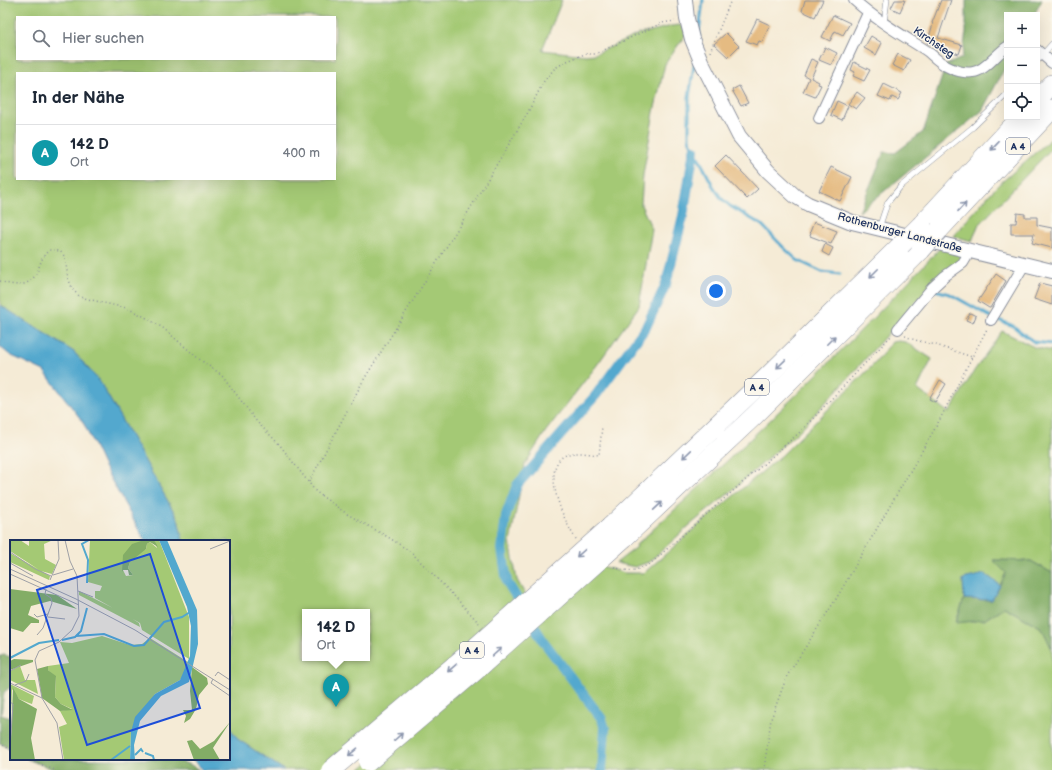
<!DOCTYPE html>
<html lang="de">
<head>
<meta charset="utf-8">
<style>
	:root { --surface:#fff; --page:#f6f6f7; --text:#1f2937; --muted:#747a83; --line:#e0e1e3; --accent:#b5179e }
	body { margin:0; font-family:"Balsamiq Sans",sans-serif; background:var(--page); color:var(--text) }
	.controls { position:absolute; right:12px; top:12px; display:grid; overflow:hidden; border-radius:0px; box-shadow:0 4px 16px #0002 }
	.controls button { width:36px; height:36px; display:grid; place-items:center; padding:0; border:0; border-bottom:1px solid var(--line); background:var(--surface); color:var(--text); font:20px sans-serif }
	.you { position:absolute; left:716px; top:291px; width:14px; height:14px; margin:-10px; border:3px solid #fff; border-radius:50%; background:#1a73e8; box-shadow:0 0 0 6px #1a73e833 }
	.badge { display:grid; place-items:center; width:26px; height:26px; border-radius:50%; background:var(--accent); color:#fff; font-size:13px; font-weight:700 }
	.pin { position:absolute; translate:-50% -33px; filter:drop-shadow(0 1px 2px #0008) }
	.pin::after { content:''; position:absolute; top:21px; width:14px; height:12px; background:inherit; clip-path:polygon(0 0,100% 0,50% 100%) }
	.popup { position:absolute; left:302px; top:609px; width:68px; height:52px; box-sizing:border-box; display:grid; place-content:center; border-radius:0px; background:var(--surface); filter:drop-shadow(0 1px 3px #0005); font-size:13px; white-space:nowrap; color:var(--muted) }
	.popup b { font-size:15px; color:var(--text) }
	.popup::after { content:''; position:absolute; left:50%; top:100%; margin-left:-8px; border:8px solid transparent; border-top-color:var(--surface) }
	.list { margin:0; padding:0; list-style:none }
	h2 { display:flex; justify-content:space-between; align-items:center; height:52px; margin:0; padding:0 16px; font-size:17px }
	h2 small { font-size:13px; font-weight:400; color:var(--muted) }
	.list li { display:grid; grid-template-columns:26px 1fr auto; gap:12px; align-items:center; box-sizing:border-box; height:56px; padding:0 16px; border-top:1px solid var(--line) }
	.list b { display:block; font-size:15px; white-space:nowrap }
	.list p { margin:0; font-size:13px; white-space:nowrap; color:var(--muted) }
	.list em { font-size:13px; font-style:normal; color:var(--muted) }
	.icon { flex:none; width:22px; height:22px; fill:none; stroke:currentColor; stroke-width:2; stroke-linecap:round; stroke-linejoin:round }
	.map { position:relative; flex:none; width:1052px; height:770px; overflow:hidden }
	.search { position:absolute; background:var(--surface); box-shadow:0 4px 16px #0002; left:16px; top:16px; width:320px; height:44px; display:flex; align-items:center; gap:10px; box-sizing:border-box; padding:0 14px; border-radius:0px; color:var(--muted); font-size:15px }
	.panel { position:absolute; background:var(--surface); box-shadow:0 4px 16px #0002; left:16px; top:72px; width:320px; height:108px; border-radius:0px }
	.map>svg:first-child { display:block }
	.green { fill:#a4c974; stroke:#607c69; fill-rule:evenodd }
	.forest { fill:#83ad66; stroke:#4f6e62 }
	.water { fill:#52a8ce; stroke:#366c96 }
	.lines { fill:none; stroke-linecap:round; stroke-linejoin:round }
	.stream { stroke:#52a8ce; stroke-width:3 }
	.canal { stroke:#52a8ce; stroke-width:10 }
	.building { fill:#e5bb82 }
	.lane-casing { stroke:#888d9a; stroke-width:6 }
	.street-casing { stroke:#888d9a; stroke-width:12 }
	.secondary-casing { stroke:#888d9a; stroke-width:16 }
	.highway-casing { stroke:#888d9a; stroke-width:20 }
	.path { stroke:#888d9a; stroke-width:1.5; stroke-dasharray:1 3; stroke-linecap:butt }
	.lane { stroke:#fff; stroke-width:5 }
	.street { stroke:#fff; stroke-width:10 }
	.secondary { stroke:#fff; stroke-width:14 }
	.highway { stroke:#fff; stroke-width:19 }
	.highway-bridge-casing { stroke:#888d9a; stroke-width:20; stroke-linecap:butt }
	.highway-bridge { stroke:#fff; stroke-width:19 }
	.oneway { stroke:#8d97ae }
	.labels { text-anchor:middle; stroke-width:3; stroke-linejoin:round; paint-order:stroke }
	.shield { fill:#fbf7ec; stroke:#5e6b89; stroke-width:1 }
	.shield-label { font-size:10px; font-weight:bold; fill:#1b2f5e }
	.street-label { font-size:11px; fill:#1b2f5e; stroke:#fbf7ec }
	.inset-river { fill:none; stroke:#52a8ce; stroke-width:2 }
	.inset-road { fill:none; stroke:#9ea0a6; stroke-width:1 }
	.view { fill:#1d4ed8; fill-opacity:0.15; stroke:#1d4ed8; stroke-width:2 }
	.inset-edge { fill:none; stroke:#1b2f5e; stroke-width:2 }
</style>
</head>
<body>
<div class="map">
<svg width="1052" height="770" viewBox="0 0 1052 770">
	<rect width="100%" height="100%" fill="#fbf7ec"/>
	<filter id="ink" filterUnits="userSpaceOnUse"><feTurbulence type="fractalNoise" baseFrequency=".025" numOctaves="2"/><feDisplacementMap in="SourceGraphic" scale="8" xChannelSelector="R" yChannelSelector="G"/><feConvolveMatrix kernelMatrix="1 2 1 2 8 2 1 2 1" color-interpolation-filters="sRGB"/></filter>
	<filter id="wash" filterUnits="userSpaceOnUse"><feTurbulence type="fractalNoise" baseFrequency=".012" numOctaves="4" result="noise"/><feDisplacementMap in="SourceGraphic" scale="16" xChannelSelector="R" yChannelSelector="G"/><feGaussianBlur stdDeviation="0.9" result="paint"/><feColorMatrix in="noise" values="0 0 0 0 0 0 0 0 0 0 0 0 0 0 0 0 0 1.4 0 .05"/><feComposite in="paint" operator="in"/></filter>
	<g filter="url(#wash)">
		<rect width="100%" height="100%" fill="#f5ebd6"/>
		<g class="green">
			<path d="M 0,0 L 562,0 L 542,50 L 586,55 L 595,54 L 639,34 L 672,26 L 680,25 L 683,27 L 686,34 L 665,64 L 654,112 L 643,175 L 641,205 L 652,229 L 639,306 L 597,365 L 546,431 L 525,464 L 510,542 L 517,580 L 529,601 L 329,770 L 284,770 L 239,740 L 229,727 L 229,541 L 183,541 L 178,519 L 100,382 L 74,352 L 0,305 ZM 17,17 L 335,17 L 335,59 L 17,59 ZM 17,73 L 335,73 L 335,179 L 17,179 ZM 305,612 L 367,612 L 367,658 L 305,658 Z"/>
			<polygon points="1052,138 1052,148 978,226 972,241 953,236 995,188"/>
			<path d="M 941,247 L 964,253 L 963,258 L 938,277 L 851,375 L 799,431 L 728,494 L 690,525 L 649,562 L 635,567 L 616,563 L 637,547 L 636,545 C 741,450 844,351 941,247 Z"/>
			<polygon points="1002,331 1034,347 1052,351 1052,573 1031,561 993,560 1006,573 1000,585 985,574 963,579 964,599 956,622 984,620 1004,607 1042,628 1052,649 1052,770 359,770 598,565 625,573 644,573 694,529 781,456 876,362 892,342 899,341 906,342 932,359 917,389 949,413 974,371"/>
		</g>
		<g class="forest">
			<polygon points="966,0 1042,0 1034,15 1007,15 1007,64 982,111 859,212 884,152 895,153 923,132 946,65 962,58 966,32"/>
			<polygon points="993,560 1031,561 1052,573 1052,649 1042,628 1004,607 984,620 956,623 964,599 992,600 1006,573"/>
			<polygon points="4,655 11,657 11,687 4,692 1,715 11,718 11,750 0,743 0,656"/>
			<polygon points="27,759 174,759 191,765 199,770 55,770"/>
		</g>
		<g class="water">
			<polygon points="0,305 74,352 100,382 178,519 183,541 145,541 103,465 83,422 44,371 10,355 0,347"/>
			<polygon points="985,574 1000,585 992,600 964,599 963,579"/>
			<polygon points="229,727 239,740 284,770 203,770 192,759 229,759"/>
		</g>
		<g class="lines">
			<g class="stream">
				<polyline points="698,41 703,0"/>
				<polyline points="695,60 689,97 689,139 713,186 721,198 730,206 762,225 783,247 797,260 822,272 840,274"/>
				<polyline points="935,290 950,294 991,317"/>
				<polyline points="996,319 1013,326 1034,342 1052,344"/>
			</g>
			<polyline class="canal" points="602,770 605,729 602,719 544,642 507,582 502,549 506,515 517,485 596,395 646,327 666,284 683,216 694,150"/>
		</g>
		<g id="blocks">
			<g class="building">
				<polygon points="805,0 823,0 815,17 802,11"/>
				<polygon points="895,0 905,0 900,12 891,8"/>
				<polygon points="941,0 951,0 938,38 962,45 959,54 927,43 933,24 932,23"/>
				<polygon points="833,15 850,23 843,35 835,31 830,41 822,37"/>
				<polygon points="757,19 770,25 762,42 759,41 757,45 746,41"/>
				<polygon points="726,33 739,46 728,57 714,44"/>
				<polygon points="871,36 882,43 876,55 864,48"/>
				<polygon points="825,47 837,53 831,65 819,60"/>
				<polygon points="898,54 910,60 904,71 892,65"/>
				<polygon points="811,59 818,62 811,78 819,82 818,84 821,85 815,97 803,92 809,78 804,75"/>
				<polygon points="854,62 870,70 864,81 853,76 855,72 851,70"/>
				<polygon points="884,84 902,93 898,100 892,97 890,101 878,96"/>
				<polygon points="739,86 748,103 741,106 732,90"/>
				<polygon points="857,92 865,98 856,109 848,104"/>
				<polygon points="837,101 848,106 842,120 831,115"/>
				<polygon points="726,155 758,189 747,199 715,166"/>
				<polygon points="831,167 852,177 840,201 819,191"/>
				<polygon points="1017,213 1025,214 1025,217 1037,217 1037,225 1052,228 1052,248 1032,243 1034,234 1011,234 1011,223 1016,223"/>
				<polygon points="814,222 837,231 831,244 810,236 811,233 810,232"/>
				<polygon points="825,244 833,248 829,256 822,252"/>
				<polygon points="996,274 1006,281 990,308 989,308 978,301"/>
				<polygon points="1040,283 1052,286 1052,305 1034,299"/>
				<polygon points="970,313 976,316 973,323 966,320"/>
				<polygon points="940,380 946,384 935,402 929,399"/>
			</g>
		</g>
	</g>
	<g filter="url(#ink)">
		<use href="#blocks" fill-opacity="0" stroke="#888d9a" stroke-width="1"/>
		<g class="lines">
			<defs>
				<g id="lane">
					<polyline points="884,23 887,0"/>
					<polyline points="1037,61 1052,44"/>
					<polyline points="879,228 885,210 888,202 901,186 973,127 1007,94"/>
				</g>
				<g id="street">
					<path d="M 854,0 C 876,20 902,35 927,51 C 933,56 939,62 946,66 C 953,70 965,74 973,72 C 985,71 996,54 1007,47"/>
					<polyline points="1037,50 1052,63"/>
					<polyline points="819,118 868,13"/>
					<polyline points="991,320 1024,265"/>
					<polyline points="898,329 932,288 945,276 963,263 966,258 968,250"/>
				</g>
				<polyline id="secondary" points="685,0 687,19 692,39 701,61 739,136 768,171 795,196 808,204 852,222 1052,271"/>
				<g id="highway">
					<polyline points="1037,100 1052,84"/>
					<polyline points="922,224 1021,117"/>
					<polyline points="939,230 1052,109"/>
					<polyline points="610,527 766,378 901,245"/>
					<polyline points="624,538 753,417 921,250"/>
				</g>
			</defs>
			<use href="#lane" class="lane-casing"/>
			<use href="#street" class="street-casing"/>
			<use href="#secondary" class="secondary-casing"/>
			<use href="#highway" class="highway-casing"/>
			<g class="path">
				<polyline points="710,52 731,0"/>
				<path d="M 0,281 C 13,286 28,288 36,274 C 41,264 41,256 50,250 L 60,251 L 65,257 L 68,278 L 73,290 L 80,297 L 108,304 L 127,308 L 145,317 L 163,328 L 199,359 L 222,375 L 257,422 L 279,444 L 316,492 L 347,514 L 388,537 L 411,552 L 456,598 L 479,623"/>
				<polyline points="905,336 915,340 936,345 972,357 987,329"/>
				<polyline points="309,482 363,381 465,217 527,114 544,81 555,68 567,61 585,54 594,54 602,51 662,23 675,21"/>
				<path d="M 576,539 C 564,522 539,467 566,455 C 576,451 589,454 599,455 L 602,427"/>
				<path d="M 614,567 C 630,573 637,571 651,563 L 800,432 L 891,336"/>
				<polyline points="0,743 11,750"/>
				<polyline points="27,759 55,770"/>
				<polyline points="764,770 771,719 787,676 836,599 937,425 972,357"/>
			</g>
			<use href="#lane" class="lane"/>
			<use href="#street" class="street"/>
			<use href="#secondary" class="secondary"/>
			<use href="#highway" class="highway"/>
			<defs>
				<g id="highway-bridge">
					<polyline points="901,245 922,224"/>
					<polyline points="921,250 939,230"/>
					<polyline points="368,762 480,667 624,538"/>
					<polyline points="331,770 468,654 610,527"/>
				</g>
			</defs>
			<use href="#highway-bridge" class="highway-bridge-casing"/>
			<use href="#highway-bridge" class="highway-bridge"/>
		</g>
		<defs><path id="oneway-shaft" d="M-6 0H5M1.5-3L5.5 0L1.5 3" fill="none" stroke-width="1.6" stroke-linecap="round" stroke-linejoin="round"/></defs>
		<g class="oneway">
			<use href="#oneway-shaft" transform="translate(995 146) rotate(133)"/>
			<use href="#oneway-shaft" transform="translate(962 207) rotate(-47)"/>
			<use href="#oneway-shaft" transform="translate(874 273) rotate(135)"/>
			<use href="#oneway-shaft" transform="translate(831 340) rotate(-45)"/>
			<use href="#oneway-shaft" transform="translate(781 364) rotate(136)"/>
			<use href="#oneway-shaft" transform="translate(687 454) rotate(136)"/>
			<use href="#oneway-shaft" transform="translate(658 506) rotate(-43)"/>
			<use href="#oneway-shaft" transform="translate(581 553) rotate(138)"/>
			<use href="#oneway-shaft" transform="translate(497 652) rotate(-42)"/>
			<use href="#oneway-shaft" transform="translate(452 668) rotate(139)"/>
			<use href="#oneway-shaft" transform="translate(398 737) rotate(-42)"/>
			<use href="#oneway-shaft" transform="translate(353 752) rotate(140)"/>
		</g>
	</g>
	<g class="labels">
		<g class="shield">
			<rect x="1006" y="138" width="24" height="16" rx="3"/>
			<rect x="745" y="379" width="24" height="16" rx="3"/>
			<rect x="460" y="642" width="24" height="16" rx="3"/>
		</g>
		<g class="shield-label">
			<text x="1018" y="150">A 4</text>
			<text x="757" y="391">A 4</text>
			<text x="472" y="654">A 4</text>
		</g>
		<g class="street-label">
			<text transform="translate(934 42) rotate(34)" y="4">Kirchsteg</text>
			<text transform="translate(900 232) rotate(15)" y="4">Rothenburger Landstraße</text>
		</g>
	</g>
	<g transform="translate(10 540)">
		<rect width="220" height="220" fill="#f5ebd6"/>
		<path d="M 0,0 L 10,0 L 19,6 L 19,0 L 43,0 L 34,4 L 35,19 L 46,25 L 42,34 L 31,31 L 0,11 ZM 80,0 L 134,0 L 113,30 L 116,36 L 123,35 L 118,28 L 120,22 L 127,13 L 136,9 L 137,4 L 140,2 L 147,8 L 144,0 L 149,0 L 179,77 L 179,119 L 132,90 L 130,83 L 85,58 L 85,51 L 90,51 L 92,46 L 78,42 ZM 0,13 L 40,36 L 39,40 L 0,22 ZM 69,51 L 115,74 L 129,83 L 130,87 L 69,55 ZM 92,96 L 120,105 L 132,104 L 140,98 L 178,122 L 174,134 L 170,140 L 145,154 L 121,192 L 120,220 L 54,220 L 49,187 L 57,184 L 50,171 L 62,169 L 51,164 L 45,157 L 46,137 L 38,130 L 38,126 L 59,123 L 50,102 L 62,103 ZM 10,126 L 15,140 L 25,140 L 28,154 L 0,140 L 0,131 ZM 0,144 L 24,156 L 22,164 L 19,163 L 9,159 L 2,149 L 0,207 Z" fill="#a4c974"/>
		<path d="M 134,0 L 144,0 L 148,7 L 140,2 L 137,4 L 136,9 L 120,22 L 118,28 L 123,35 L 119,35 L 118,30 L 113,30 L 112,32 L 113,15 L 122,4 ZM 0,49 L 47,55 L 67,69 L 40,61 L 21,66 L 18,75 L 29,80 L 29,83 L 21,83 L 13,92 L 0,88 ZM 4,119 L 23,120 L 23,122 L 0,130 L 0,121 ZM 38,126 L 38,130 L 46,136 L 45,157 L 51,164 L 63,170 L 50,171 L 32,158 L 27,129 ZM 182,127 L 197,138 L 198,144 L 189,155 L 186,169 L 180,179 L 174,183 L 176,176 L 173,170 L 182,170 L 180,151 ZM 3,148 L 9,159 L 27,169 L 21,198 L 25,220 L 0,220 ZM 220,182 L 203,208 L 210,220 L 184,220 L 177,201 L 182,200 L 190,209 L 204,201 Z" fill="#83ad66"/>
		<path d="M 149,0 L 157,0 L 187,70 L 188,104 L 179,142 L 151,156 L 130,181 L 124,205 L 125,220 L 120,220 L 121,192 L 125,177 L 145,154 L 170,140 L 180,116 L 181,86 L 177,67 Z" fill="#52a8ce"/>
		<path class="inset-river" d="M 77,43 L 78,20 L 72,4 L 79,0M 66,96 L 94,94 L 124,106 L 134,105 L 154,82 L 172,77 L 180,72M 52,100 L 65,97 L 71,91 L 77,68M 0,118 L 29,103 L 49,100M 135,213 L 143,216 L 144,220M 125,215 L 131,209 L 133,212M 101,220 L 120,206"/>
		<path class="inset-road" d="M 200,9 L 220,1M 0,12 L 25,29 L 41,36M 0,23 L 23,36M 0,29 L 66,59 L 125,90 L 220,150M 0,34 L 69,65M 43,35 L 63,29M 40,40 L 49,19 L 48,0M 68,51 L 83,57M 24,74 L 27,77 L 38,74M 38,77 L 55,79M 27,95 L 33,88 L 42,63 L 41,58 L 35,54 L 36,49M 0,131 L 11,125M 205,136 L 208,132 L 220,140M 203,139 L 201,143 L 220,156M 0,143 L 32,158M 5,145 L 16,141 L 19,134M 0,162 L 3,164 L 0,209M 53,220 L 47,183 L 32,158 L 25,120 L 29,111 L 49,102 L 62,90 L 69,76 L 67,36 L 60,21 L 55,0"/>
		<path class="view" d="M 140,14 L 190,168 L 77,205 L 27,50 Z"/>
		<rect width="220" height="220" class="inset-edge"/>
	</g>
</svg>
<div class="controls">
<button>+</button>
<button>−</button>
<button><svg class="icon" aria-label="locate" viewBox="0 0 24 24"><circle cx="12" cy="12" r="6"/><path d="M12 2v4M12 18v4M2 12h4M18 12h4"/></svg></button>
</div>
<div class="you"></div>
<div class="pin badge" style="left:336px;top:707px;background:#0f9aa8">A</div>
<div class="popup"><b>142 D</b>Ort</div>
<div class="search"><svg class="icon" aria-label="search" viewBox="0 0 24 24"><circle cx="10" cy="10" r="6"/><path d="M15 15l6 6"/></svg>Hier suchen</div>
<section class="panel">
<h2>In der Nähe<small></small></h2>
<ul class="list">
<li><span class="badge" style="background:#0f9aa8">A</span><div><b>142 D</b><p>Ort</p></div><em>400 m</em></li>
</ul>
</section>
</div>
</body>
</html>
